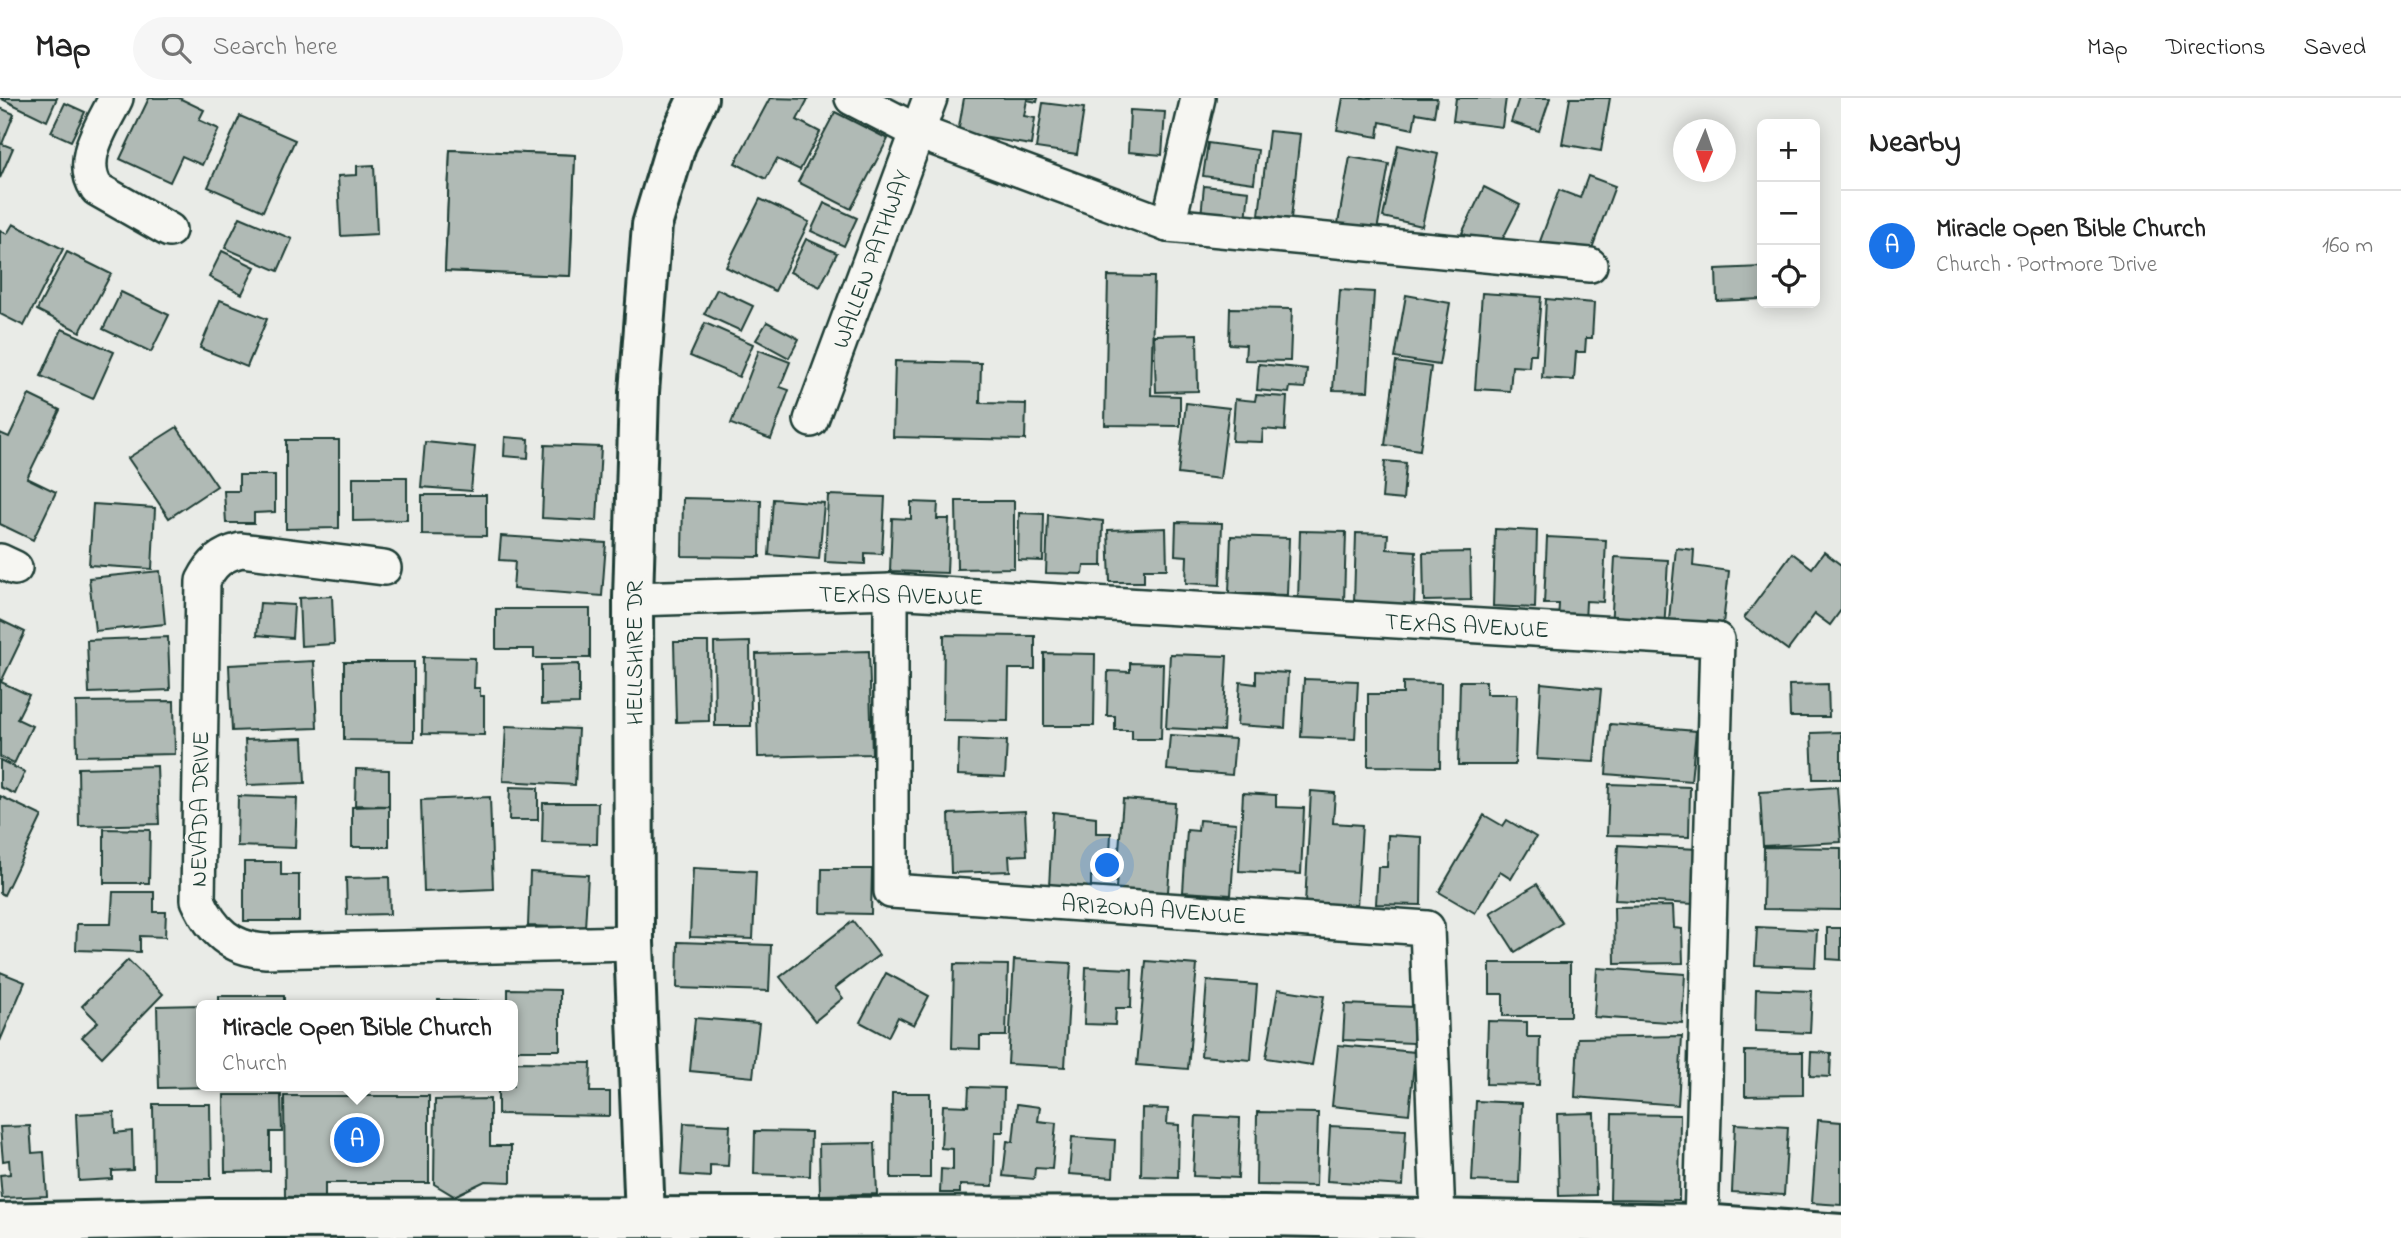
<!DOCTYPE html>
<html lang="en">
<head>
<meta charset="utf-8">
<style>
	:root { --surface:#fff; --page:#f6f6f6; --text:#222; --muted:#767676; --line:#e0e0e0; --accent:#1a73e8 }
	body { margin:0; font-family:"Indie Flower",sans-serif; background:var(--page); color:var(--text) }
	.controls { position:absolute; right:21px; top:21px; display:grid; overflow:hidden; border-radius:10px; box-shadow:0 4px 18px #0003 }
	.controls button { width:63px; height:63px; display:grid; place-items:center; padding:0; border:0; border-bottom:2px solid var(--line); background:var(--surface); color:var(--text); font:35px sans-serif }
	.compass { position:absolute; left:1673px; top:21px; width:63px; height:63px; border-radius:50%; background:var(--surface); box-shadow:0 4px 18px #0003; rotate:182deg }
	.you { position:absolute; left:1108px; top:768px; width:24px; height:24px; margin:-18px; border:5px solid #fff; border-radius:50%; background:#1a73e8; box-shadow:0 0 0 10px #1a73e833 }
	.badge { display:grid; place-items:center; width:46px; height:46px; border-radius:50%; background:var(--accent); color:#fff; font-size:23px; font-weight:700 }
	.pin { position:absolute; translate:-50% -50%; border:4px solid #fff; box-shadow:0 2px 7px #0006 }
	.popup { position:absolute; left:196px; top:902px; width:322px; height:91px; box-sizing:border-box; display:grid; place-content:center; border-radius:10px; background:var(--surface); filter:drop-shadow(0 2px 5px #0005); font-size:23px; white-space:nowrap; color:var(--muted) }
	.popup b { font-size:26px; color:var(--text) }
	.popup::after { content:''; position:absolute; left:50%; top:100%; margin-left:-14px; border:14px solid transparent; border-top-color:var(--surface) }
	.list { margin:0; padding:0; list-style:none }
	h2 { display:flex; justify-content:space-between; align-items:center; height:91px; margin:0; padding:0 28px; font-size:30px }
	h2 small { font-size:23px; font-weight:400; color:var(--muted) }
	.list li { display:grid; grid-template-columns:46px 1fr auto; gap:21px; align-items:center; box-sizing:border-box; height:112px; padding:0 28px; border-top:2px solid var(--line) }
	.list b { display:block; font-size:26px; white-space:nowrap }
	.list p { margin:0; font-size:23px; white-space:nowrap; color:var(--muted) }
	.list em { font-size:23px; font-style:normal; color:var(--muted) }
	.icon { flex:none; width:38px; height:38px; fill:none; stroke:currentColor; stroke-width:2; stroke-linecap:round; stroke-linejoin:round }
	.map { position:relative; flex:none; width:1841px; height:1140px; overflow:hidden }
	header { display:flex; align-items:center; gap:42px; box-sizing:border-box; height:98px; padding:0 35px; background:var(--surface); border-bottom:2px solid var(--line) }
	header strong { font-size:33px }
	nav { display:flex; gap:38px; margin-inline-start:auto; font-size:24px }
	.search { width:490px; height:63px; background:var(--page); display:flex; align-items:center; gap:18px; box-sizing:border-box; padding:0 24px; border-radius:38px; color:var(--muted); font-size:26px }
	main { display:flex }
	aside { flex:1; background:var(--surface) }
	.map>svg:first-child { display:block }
	.building { fill:#b0bab5; stroke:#1f3d34; stroke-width:2 }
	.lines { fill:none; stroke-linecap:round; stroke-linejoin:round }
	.street-casing { stroke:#1f3d34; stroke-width:38 }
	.secondary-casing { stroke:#1f3d34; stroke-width:44 }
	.street { stroke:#f6f6f2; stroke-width:33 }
	.secondary { stroke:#f6f6f2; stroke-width:38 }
	.labels { text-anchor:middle; stroke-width:7; stroke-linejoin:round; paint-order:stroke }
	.street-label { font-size:24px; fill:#1f3d34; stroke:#f6f6f2 }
</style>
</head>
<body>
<header>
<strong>Map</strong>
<div class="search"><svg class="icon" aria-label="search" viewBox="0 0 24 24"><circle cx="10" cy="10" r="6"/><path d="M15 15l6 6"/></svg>Search here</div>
<nav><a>Map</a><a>Directions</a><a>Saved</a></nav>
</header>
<main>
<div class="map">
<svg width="1841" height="1140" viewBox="0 0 1841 1140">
	<rect width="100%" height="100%" fill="#e9ebe7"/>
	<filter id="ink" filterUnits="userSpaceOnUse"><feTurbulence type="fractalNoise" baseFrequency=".0143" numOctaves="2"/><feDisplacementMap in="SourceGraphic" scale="14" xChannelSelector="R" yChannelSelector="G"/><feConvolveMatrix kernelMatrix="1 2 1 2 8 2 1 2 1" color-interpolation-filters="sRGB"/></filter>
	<g filter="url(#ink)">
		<g class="building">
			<polygon points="0,0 57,0 47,23"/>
			<polygon points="149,0 179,0 204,12 199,22 219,31 202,67 182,58 170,84 120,61"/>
			<polygon points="770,0 808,1 797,22 820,34 800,72 777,61 766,81 735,65"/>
			<polygon points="964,0 1038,0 1037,4 1027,2 1024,18 1035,20 1031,47 958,35"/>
			<polygon points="1343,0 1437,0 1434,18 1416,15 1413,31 1380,24 1378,39 1337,32"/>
			<polygon points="1456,0 1506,0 1502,29 1453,23"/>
			<polygon points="1519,0 1550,0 1539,33 1511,24"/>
			<polygon points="1570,0 1610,0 1601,53 1562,46"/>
			<polygon points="65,5 85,14 71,43 51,34"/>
			<polygon points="1043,5 1084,10 1077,56 1036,50"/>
			<polygon points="0,10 14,16 2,46 13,50 0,80"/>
			<polygon points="1130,12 1165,14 1162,57 1128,54"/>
			<polygon points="835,14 888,41 851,111 798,84"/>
			<polygon points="240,18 295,42 263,113 208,89"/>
			<polygon points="1269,33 1300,36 1291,121 1259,117"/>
			<polygon points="1208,45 1258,52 1254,85 1203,78"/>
			<polygon points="1398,47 1438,56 1422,128 1383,119"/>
			<polygon points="450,52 575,57 570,178 445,173"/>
			<polygon points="450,52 575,57 570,178 445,173"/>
			<polygon points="1350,59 1389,66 1376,138 1337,131"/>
			<polygon points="374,67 377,136 341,138 338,78 357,77 357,68"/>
			<polygon points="1588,78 1615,88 1587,164 1539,146 1559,92 1580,100"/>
			<polygon points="1204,88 1249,93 1245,132 1200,128"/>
			<polygon points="1484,89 1520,107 1497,152 1462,135"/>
			<polygon points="760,101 809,124 775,193 726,169"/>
			<polygon points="824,105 857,120 844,148 811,133"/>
			<polygon points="240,119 292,141 278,173 225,150"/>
			<polygon points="13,126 63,151 24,228 0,216 0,132 7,136"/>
			<polygon points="806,141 837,155 820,189 790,174"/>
			<polygon points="222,153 255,169 242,196 209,179"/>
			<polygon points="67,154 111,176 80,234 37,212"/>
			<polygon points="1762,169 1762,201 1717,203 1716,171"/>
			<polygon points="1108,178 1154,179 1151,297 1180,298 1180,328 1105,327"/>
			<polygon points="717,191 753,208 741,233 704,216"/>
			<polygon points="1340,192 1374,194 1368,293 1333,292"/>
			<polygon points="121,194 169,217 151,254 103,231"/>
			<polygon points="1482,195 1541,199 1536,256 1530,256 1529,269 1512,268 1510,293 1475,291"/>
			<polygon points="1406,197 1450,205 1439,267 1395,260"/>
			<polygon points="1546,201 1594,205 1592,240 1586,240 1585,254 1576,254 1574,282 1542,280"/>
			<polygon points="220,202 267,221 247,269 200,250"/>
			<polygon points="1230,210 1292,211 1290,263 1245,262 1246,247 1229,246"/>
			<polygon points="767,224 799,241 789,260 756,242"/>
			<polygon points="705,225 753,246 739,279 690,258"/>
			<polygon points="62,231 114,254 93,301 41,278"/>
			<polygon points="1197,236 1198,293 1156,294 1154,237"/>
			<polygon points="759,252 790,264 780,289 789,292 771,341 731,326"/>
			<polygon points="895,263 981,265 980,305 1026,306 1025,342 893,339"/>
			<polygon points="1396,264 1431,269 1420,352 1385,347"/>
			<polygon points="1259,266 1307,271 1305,290 1290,289 1289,295 1257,292"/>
			<polygon points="29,297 60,312 27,380 56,394 33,442 0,426 0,335 9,339"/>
			<polygon points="1256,297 1287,299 1285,333 1263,331 1262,344 1232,343 1235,301 1255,303"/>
			<polygon points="1186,305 1229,310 1220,381 1178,376"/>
			<polygon points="177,329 217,388 169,420 128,360"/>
			<polygon points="505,339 529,341 528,360 504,358"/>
			<polygon points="286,342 339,342 339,430 286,431"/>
			<polygon points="425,344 475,349 471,393 421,389"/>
			<polygon points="545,347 601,349 597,423 542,420"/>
			<polygon points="1385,363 1406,365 1403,402 1382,400"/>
			<polygon points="239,377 275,377 275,414 254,415 254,425 226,425 224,393 239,393"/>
			<polygon points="353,379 407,379 407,422 353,423"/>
			<polygon points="422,397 486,397 486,438 422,437"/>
			<polygon points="828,397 885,399 882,456 865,455 865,466 825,464"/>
			<polygon points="683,400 761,402 760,459 682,458"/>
			<polygon points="773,401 824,405 819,461 769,457"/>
			<polygon points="956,403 1014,403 1014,470 957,471"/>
			<polygon points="911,404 938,405 937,421 949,421 947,475 890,473 892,420 911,421"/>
			<polygon points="93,406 155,410 152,471 89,467"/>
			<polygon points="1019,415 1044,416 1043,463 1018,462"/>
			<polygon points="1048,417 1103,423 1102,468 1084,468 1083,476 1046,475"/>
			<polygon points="1176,424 1222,425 1220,487 1186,485 1187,458 1175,457"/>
			<polygon points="1166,430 1167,471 1144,471 1144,484 1110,484 1108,432"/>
			<polygon points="1495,431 1537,433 1535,510 1493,508"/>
			<polygon points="1300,433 1346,434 1344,504 1298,503"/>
			<polygon points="1356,435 1388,436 1387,451 1416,453 1414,506 1354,505"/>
			<polygon points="501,438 606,445 602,498 513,491 515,463 499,462"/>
			<polygon points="1231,438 1289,440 1287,497 1229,495"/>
			<polygon points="1547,439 1606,442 1603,504 1586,503 1585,525 1558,524 1559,506 1544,506"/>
			<polygon points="1676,450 1694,452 1693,468 1729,473 1723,526 1707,523 1706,536 1668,532"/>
			<polygon points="1470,454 1471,502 1424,503 1423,455"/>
			<polygon points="1824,454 1841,467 1841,512 1830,527 1815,516 1788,552 1744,520 1792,455 1812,470"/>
			<polygon points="1615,459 1668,462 1664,534 1611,531"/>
			<polygon points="160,473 165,526 95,533 89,480"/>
			<polygon points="332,498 334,546 301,548 299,500"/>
			<polygon points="260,505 294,507 292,540 257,537"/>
			<polygon points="496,511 590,511 590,560 534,560 534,551 496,551"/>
			<polygon points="0,522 25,534 1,584 29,597 17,621 32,628 14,666 0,659"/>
			<polygon points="944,537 1035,538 1035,571 1009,571 1008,623 943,622"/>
			<polygon points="168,539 170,592 89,595 87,542"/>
			<polygon points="674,544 708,544 709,623 676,624"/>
			<polygon points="750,544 751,628 715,628 714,545"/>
			<polygon points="869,553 872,656 758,659 756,556"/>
			<polygon points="1044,555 1095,556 1094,628 1044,628"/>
			<polygon points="1170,556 1227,558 1223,633 1166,630"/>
			<polygon points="423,559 475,560 474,590 480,590 480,598 484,598 484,637 422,636"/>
			<polygon points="314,563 317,630 232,633 229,567"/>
			<polygon points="344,564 414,564 414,643 344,642"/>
			<polygon points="1130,565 1163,566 1161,641 1132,641 1132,632 1115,632 1115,618 1107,618 1108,573 1130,574"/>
			<polygon points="579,566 579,606 541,607 541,567"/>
			<polygon points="1256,573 1288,575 1285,630 1237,627 1240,584 1256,586"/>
			<polygon points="1304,581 1358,583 1355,641 1301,639"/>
			<polygon points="1460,583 1486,583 1486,596 1517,596 1515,667 1458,667"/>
			<polygon points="1403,584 1441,585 1440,669 1368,668 1368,596 1403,596"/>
			<polygon points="1541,585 1601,591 1594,664 1537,661"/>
			<polygon points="1828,586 1829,619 1790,619 1789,587"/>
			<polygon points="174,603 175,656 77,658 76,604"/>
			<polygon points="1610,626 1696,633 1691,683 1606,676"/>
			<polygon points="506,628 578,631 575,687 503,683"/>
			<polygon points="1841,634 1841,681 1813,681 1811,635"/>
			<polygon points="1170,637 1235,641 1232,677 1167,672"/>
			<polygon points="303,640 305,685 247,687 245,642"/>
			<polygon points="959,641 1007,643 1005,679 958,677"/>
			<polygon points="0,662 25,674 15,696 0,689"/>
			<polygon points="157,668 159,726 79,728 78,670"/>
			<polygon points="356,671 389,672 389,708 355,707"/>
			<polygon points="1609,686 1690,689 1689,739 1607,737"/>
			<polygon points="510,689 538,690 538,722 509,722"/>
			<polygon points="1837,689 1841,744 1763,748 1760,694"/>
			<polygon points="1311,693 1335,695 1333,725 1362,727 1357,809 1305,806"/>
			<polygon points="1243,695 1276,697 1276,709 1304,710 1301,776 1239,773"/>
			<polygon points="0,698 42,718 4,797 0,795"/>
			<polygon points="238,698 297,700 295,750 237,748"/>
			<polygon points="490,699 493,791 424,794 421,702"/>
			<polygon points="1123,701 1175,705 1167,806 1115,802"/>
			<polygon points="543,705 598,705 597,746 542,745"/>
			<polygon points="389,708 389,749 352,749 352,709"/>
			<polygon points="1025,713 1027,757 1009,758 1010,773 951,775 949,716"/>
			<polygon points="1053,714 1096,719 1096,735 1111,735 1109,779 1091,778 1091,790 1049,789"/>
			<polygon points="1484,717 1503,728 1507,722 1536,739 1511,781 1500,774 1475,815 1439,794"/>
			<polygon points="1199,722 1236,725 1231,797 1183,794 1187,732 1198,733"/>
			<polygon points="104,731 150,732 149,785 104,785"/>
			<polygon points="1388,737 1422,739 1421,807 1376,806 1378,769 1387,769"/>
			<polygon points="1618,747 1698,751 1694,806 1615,802"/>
			<polygon points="1764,749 1841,750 1841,812 1763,811"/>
			<polygon points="244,764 281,764 281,777 299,777 299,823 244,823"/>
			<polygon points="693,770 756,773 753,841 690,839"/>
			<polygon points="822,771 872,771 871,816 821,815"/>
			<polygon points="530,774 588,777 585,830 528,828"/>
			<polygon points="389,779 390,816 347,817 346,780"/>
			<polygon points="1537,786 1562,825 1515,854 1490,815"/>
			<polygon points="113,794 154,794 154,814 166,814 165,839 140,838 140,854 76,852 77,826 111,826"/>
			<polygon points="1673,808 1674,830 1682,831 1683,865 1615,866 1614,809"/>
			<polygon points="853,823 879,857 835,890 843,900 815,923 780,879"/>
			<polygon points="1757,829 1817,832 1815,869 1755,867"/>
			<polygon points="1827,830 1841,830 1841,862 1827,861"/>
			<polygon points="678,844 771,847 769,893 677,890"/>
			<polygon points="128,862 163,896 102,959 82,939 98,924 82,908"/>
			<polygon points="1014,862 1071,865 1065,969 1008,966"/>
			<polygon points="1146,863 1197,867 1188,971 1137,967"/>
			<polygon points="1490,865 1570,865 1570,918 1503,918 1503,896 1490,896"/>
			<polygon points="954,866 1008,867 1006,938 980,938 980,951 952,950"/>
			<polygon points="1086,869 1132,871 1131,910 1116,910 1115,927 1084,926"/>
			<polygon points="1597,870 1685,876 1682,925 1594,919"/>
			<polygon points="0,874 25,884 0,943"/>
			<polygon points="886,875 929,898 914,927 898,919 888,939 860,924"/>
			<polygon points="1207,883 1257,887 1251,962 1201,958"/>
			<polygon points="508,891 560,892 560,952 513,952 513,907 508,907"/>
			<polygon points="1278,891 1324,898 1312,967 1266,960"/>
			<polygon points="1756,891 1812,893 1810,935 1755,933"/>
			<rect x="219" y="898" width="65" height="9"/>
			<polygon points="438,902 495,904 495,907 438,907"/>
			<polygon points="1345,906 1415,909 1413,945 1343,942"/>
			<polygon points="201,907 201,988 213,989 159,990 157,908"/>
			<polygon points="695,920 759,925 753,979 690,973"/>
			<polygon points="1488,923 1527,924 1527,939 1540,939 1539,987 1486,986"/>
			<polygon points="1682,938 1678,1007 1575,999 1578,940"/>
			<polygon points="1338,947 1415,954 1409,1016 1332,1008"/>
			<polygon points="1745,953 1803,954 1803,997 1745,998"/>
			<polygon points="1811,954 1831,955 1830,979 1810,978"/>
			<polygon points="513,964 591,965 590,994 610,994 610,1018 498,1016 498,988 513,988"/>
			<polygon points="969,989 1004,990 1003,1034 995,1034 993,1088 960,1087 960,1095 940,1095 941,1071 953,1072 953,1051 941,1050 943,1007 968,1008"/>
			<polygon points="892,995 930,995 930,1080 891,1080"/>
			<polygon points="224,997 281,997 282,1034 270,1034 270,1073 225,1074"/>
			<polygon points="284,998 429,998 429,1085 325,1085 325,1102 285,1101"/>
			<polygon points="490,1001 490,1048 511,1048 511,1084 485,1083 454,1098 434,1086 435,1002"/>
			<polygon points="1476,1003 1522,1005 1519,1085 1472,1083"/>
			<polygon points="153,1006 210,1006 211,1081 154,1081"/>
			<polygon points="1017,1006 1040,1009 1038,1023 1056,1025 1052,1071 1035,1070 1034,1081 1003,1078 1007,1043 1013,1044"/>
			<polygon points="1142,1010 1168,1011 1167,1026 1179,1027 1178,1079 1141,1078"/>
			<polygon points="114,1014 115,1035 132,1033 133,1072 112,1073 112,1081 79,1083 76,1016"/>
			<polygon points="1257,1014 1318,1015 1316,1088 1256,1087"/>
			<polygon points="1594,1015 1596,1097 1559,1098 1557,1016"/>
			<polygon points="1612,1016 1680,1017 1679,1102 1610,1101"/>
			<polygon points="1196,1018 1240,1020 1238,1080 1193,1078"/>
			<polygon points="1818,1022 1841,1024 1841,1107 1812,1105"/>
			<polygon points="684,1025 730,1027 728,1068 710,1067 710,1079 681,1077"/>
			<polygon points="1735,1026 1788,1029 1784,1097 1732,1094"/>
			<polygon points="30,1028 32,1055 44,1054 47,1098 2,1100 0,1077 10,1076 9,1062 3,1063 0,1029"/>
			<polygon points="1330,1028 1406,1032 1403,1088 1327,1083"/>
			<polygon points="755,1033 811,1034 810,1078 754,1076"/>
			<polygon points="1072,1039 1115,1042 1113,1079 1069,1076"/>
			<polygon points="875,1045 877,1096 820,1097 819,1046"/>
		</g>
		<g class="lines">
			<defs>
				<g id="street">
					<path d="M 116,0 C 103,28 77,61 97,91 L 169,132"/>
					<polyline points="852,0 918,34 1168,127 1590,167"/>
					<polyline points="1168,127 1198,0"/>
					<polyline points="811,322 930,0"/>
					<polyline points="0,463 15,470"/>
					<path d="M 384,470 L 241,452 C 221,457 212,465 203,483 L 198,802 C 212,833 231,851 266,853 L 634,845"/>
					<polyline points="891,493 891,793 1427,830 1438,1121"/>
					<polyline points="633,501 891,493 1717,542 1701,1126"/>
				</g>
				<g id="secondary">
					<polyline points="645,1119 634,845 633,501 639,294 652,127 676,47 698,0"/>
					<polyline points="0,1125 210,1120 1263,1118 1701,1126 1841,1136"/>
				</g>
			</defs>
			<use href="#street" class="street-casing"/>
			<use href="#secondary" class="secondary-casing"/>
			<use href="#street" class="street"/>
			<use href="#secondary" class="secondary"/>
		</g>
	</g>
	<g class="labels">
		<g class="street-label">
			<text transform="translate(871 161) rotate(-70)" y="8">WALLEN PATHWAY</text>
			<text transform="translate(901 497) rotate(1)" y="8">TEXAS AVENUE</text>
			<text transform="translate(1467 527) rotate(3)" y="8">TEXAS AVENUE</text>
			<text transform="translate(634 555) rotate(-90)" y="8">HELLSHIRE DR</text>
			<text transform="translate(199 711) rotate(-89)" y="8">NEVADA DRIVE</text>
			<text transform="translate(1154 811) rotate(4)" y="8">ARIZONA AVENUE</text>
		</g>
	</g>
</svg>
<div class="controls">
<button>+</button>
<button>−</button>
<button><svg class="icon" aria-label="locate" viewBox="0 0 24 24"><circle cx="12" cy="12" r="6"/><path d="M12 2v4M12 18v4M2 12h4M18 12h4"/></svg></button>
</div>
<svg class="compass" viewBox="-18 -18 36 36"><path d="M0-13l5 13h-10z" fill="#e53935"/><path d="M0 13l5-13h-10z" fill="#767676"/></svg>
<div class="you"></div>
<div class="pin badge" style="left:357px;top:1042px">A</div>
<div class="popup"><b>Miracle Open Bible Church</b>Church</div>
</div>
<aside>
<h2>Nearby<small></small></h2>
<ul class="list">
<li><span class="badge">A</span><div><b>Miracle Open Bible Church</b><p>Church · Portmore Drive</p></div><em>160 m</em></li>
</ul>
</aside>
</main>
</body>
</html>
